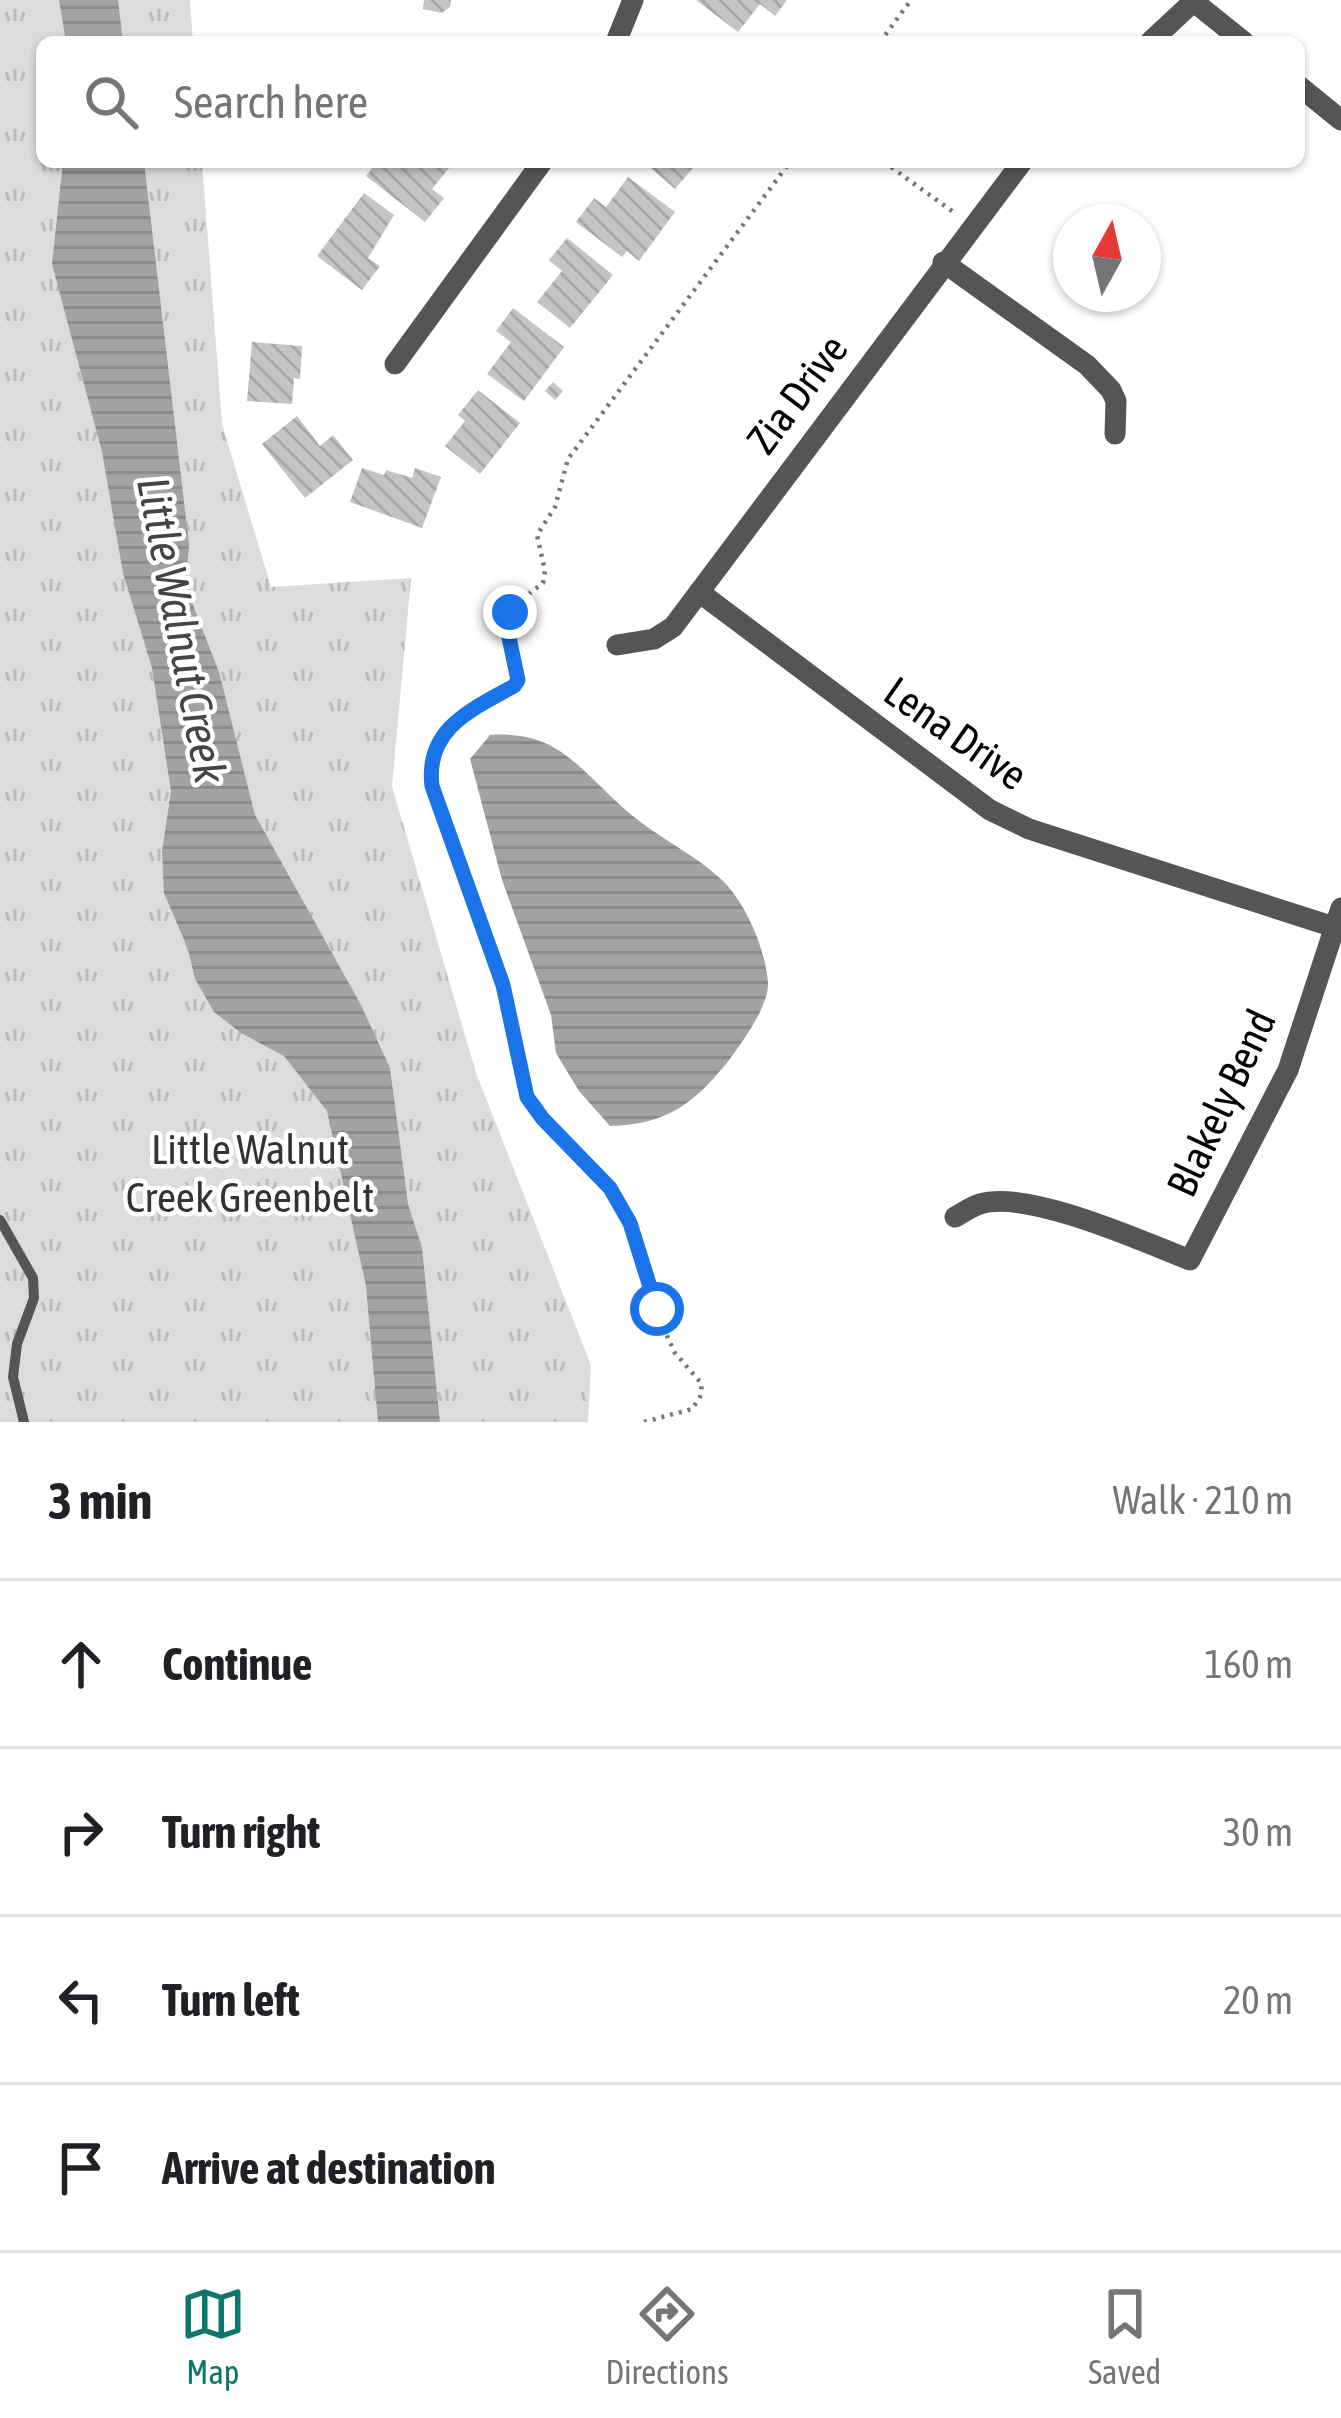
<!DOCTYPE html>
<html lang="en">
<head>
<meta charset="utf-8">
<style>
	:root { --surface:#fff; --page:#f2f2f2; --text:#202124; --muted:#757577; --line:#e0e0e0; --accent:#0f766e }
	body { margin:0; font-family:"Asap Condensed",sans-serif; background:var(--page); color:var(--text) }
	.compass { position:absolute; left:1053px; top:204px; width:108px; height:108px; border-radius:50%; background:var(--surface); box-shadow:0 3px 9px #0004; rotate:8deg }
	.stop { position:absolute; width:36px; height:36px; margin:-27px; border:9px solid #1a73e8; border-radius:50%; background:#fff }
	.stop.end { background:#1a73e8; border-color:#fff; box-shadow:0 3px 12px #0008 }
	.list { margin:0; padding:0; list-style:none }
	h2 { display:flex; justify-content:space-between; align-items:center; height:156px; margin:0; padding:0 48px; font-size:51px }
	h2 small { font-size:39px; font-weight:400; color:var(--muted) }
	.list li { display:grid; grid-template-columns:78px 1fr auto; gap:36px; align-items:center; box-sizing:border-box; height:168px; padding:0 48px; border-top:3px solid var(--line) }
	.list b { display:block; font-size:45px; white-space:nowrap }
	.list em { font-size:39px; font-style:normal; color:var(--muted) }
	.icon { flex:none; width:66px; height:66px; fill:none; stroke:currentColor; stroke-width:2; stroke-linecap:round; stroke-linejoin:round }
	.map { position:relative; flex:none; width:1341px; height:1422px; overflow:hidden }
	.search { position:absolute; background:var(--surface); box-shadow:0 3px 9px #0004; left:36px; right:36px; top:36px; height:132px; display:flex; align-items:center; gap:30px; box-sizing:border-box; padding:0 42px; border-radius:18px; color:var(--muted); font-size:45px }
	.sheet { height:828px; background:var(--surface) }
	nav { display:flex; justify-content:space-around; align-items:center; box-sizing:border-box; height:168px; border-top:3px solid var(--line); background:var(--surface); font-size:33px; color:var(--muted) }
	nav a { display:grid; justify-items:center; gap:6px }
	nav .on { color:var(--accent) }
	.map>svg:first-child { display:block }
	.grass { fill:url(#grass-tufts) }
	.water { fill:url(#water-rules) }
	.building { fill:url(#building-back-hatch) }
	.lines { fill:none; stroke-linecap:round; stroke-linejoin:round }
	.path { stroke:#777; stroke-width:4.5; stroke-dasharray:3 6; stroke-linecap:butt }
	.lane { stroke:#555; stroke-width:10 }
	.street { stroke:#555; stroke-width:21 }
	.route { stroke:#1a73e8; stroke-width:15 }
	.labels { text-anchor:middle; stroke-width:9; stroke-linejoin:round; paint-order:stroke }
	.street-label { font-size:42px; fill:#000; stroke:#fff }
	.park-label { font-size:42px; fill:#333; stroke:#fff }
	.water-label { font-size:45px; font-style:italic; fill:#444; stroke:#fff }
</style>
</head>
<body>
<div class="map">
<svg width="1341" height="1422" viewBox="0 0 1341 1422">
	<defs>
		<pattern id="grass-tufts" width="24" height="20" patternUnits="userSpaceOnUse" patternTransform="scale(3)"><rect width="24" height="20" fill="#dcdcdc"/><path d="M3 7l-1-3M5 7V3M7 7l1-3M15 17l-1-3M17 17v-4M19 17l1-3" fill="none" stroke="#bbb"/></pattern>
		<pattern id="water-rules" width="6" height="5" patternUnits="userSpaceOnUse" patternTransform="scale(3)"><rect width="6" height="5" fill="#a3a3a3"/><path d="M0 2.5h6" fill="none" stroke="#8b8b8b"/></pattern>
		<pattern id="building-back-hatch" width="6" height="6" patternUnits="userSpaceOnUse" patternTransform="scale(3)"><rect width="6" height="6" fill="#c4c4c4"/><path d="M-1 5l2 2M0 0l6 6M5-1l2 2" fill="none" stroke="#a7a7a7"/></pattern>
	</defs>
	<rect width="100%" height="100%" fill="#fff"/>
	<polygon class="grass" points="0,0 190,0 193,42 42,42 42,162 202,162 222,424 271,587 411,578 392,786 476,1073 591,1365 588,1422 0,1422"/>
	<g class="water">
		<polygon points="59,0 118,0 123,42 66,42"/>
		<polygon points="63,162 144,162 189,544 186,587 219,672 255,815 361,1005 390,1068 408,1204 422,1248 440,1422 378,1422 366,1286 327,1111 284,1056 241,1033 214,1012 195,979 188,949 164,893 162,852 171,791 152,668 123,573 102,452 52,264"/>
		<path d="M 490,735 C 560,730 580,771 628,812 C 658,838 697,855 725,883 C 747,906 766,951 768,983 C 769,1006 740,1046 726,1064 C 691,1106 666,1124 610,1126 L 579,1091 L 556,1053 L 551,1015 L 502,880 L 470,759 Z"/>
	</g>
	<g class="building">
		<polygon points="424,0 451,0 450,7 442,13 423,9"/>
		<polygon points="696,0 787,0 775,16 760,4 738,32"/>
		<polygon points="377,162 392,166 395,162 454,162 432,189 444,198 425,222 366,176"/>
		<polygon points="644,162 698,162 675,189"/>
		<polygon points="628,177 675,212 639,261 627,251 622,257 576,222 594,198 606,207"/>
		<polygon points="364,193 394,215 368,258 380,266 362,290 317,256"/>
		<polygon points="567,238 613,275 570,328 537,302 562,271 549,260"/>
		<polygon points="513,308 564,347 524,401 487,374 511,342 496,331"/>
		<polygon points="252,342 302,346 300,379 294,378 292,404 247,401"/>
		<polygon points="553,382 563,391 555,400 545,391"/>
		<polygon points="478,390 520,423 480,474 445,446 465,421 458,415"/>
		<polygon points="297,416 320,446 333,435 353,460 305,498 262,444"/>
		<polygon points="362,468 384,475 386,470 412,478 415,468 441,477 422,528 350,502"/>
	</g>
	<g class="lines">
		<g class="path">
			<polyline points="880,42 911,0"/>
			<polyline points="884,162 956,214"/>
			<polyline points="644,1422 692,1409 700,1397 702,1384 675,1353 668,1338 621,1205 611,1188 543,1119 527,1097 503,985 432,786 430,769 437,741 453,722 514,686 518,680 507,619 516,604 543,583 545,571 537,535 555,507 568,459 790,162"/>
		</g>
		<polyline class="lane" points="0,1220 33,1278 34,1298 17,1344 13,1377 24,1422"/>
		<g class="street">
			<polyline points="1193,1 1244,42"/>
			<polyline points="616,42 633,0"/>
			<polyline points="1150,42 1195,0"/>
			<polyline points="1299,86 1341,120"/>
			<polyline points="943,262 1087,365 1111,390 1116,401 1115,434"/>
			<polyline points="395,364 542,162"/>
			<polyline points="699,592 990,810 1029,829 1334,927"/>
			<polyline points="617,645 654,639 673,627 1022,162"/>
			<path d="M 955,1217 C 963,1213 972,1206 980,1204 C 1027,1189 1144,1242 1190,1260 L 1288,1070 L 1341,908"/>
		</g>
	</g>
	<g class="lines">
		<path class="route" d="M 510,612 L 507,628 L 518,680 L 514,686 C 471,710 425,729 432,786 L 503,985 L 527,1097 L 543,1119 L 610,1188 L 630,1223 L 657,1309"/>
	</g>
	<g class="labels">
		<g class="street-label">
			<text transform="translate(797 394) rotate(-53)" y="15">Zia Drive</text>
			<text transform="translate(956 733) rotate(35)" y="15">Lena Drive</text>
			<text transform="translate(1221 1103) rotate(-65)" y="15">Blakely Bend</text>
		</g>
		<g class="park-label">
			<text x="250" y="1164">Little Walnut<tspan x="250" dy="48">Creek Greenbelt</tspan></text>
		</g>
		<g class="water-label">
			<text transform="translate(182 630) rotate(79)" y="16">Little Walnut Creek</text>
		</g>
	</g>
</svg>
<svg class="compass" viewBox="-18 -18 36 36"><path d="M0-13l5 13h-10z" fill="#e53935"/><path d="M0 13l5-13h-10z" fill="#757577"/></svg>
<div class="stop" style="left:657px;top:1309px"></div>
<div class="stop end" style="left:510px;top:612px"></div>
<div class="search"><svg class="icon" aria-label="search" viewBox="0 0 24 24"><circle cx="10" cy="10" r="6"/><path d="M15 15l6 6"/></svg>Search here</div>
</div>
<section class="sheet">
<h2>3 min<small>Walk · 210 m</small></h2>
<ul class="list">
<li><svg class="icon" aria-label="ahead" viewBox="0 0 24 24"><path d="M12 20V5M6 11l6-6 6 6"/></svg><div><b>Continue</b></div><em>160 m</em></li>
<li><svg class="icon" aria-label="right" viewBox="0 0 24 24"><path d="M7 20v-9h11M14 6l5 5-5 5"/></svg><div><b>Turn right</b></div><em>30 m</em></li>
<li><svg class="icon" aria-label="left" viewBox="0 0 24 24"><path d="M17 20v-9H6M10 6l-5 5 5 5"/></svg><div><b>Turn left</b></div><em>20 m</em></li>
<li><svg class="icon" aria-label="arrive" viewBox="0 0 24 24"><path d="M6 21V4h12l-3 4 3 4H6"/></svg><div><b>Arrive at destination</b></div></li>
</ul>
</section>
<nav>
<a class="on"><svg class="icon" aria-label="map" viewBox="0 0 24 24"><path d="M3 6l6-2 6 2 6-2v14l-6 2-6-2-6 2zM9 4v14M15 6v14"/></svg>Map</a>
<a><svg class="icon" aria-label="directions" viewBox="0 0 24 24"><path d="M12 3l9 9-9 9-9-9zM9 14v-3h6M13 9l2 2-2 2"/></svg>Directions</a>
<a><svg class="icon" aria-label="saved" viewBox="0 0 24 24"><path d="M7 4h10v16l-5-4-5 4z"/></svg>Saved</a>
</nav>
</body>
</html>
